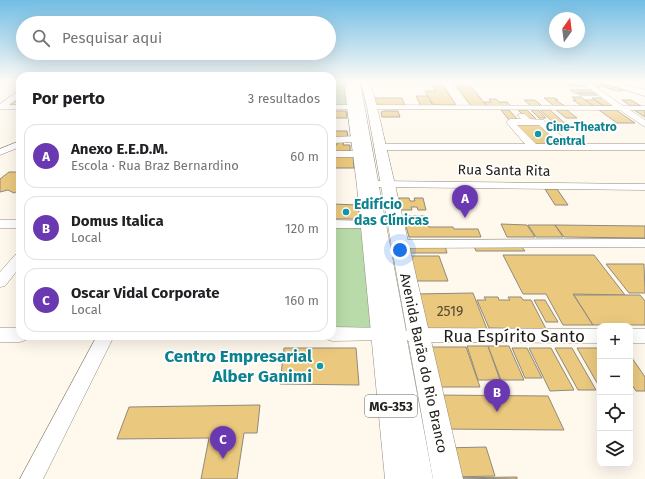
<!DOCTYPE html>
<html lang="pt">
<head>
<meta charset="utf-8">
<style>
	:root { --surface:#fff; --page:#f2f2f2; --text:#202124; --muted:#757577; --line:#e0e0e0; --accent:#6a39b1 }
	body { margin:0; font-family:"Fira Sans",sans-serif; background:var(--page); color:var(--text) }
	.controls { position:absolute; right:12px; bottom:12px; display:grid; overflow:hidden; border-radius:8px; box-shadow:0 4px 16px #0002 }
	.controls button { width:36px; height:36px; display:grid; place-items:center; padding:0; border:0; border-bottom:1px solid var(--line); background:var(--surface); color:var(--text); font:20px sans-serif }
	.compass { position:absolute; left:549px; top:12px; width:36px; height:36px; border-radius:50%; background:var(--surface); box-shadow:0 4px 16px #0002; rotate:14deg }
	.you { position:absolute; left:400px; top:250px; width:14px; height:14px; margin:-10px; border:3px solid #fff; border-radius:50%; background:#1a73e8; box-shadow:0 0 0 6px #1a73e833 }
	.badge { display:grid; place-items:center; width:26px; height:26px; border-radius:50%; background:var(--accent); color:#fff; font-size:13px; font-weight:700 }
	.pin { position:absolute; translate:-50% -33px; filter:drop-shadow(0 1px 2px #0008) }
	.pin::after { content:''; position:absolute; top:21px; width:14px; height:12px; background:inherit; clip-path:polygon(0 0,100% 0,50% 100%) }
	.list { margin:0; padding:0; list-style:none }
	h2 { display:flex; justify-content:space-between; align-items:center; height:52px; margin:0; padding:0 16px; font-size:17px }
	h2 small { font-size:13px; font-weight:400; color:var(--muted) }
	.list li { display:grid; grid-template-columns:26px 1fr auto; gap:12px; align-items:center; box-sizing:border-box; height:64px; margin:0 8px 8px; padding:0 8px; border:1px solid var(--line); border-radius:12px }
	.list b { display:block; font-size:15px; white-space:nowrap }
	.list p { margin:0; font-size:13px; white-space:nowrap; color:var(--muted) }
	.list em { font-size:13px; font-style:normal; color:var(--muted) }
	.icon { flex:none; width:22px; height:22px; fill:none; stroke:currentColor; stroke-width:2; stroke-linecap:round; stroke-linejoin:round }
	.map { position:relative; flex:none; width:645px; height:479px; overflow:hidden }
	.search { position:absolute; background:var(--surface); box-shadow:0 4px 16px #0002; left:16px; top:16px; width:320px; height:44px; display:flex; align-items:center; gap:10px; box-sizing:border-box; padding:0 14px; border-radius:22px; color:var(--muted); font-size:15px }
	.panel { position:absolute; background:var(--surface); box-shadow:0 4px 16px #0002; left:16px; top:72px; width:320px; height:268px; border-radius:12px }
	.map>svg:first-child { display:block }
	.green { fill:#b9dba9 }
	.building { fill:#eac87e; stroke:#908a7d }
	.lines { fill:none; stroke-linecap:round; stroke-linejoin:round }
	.minor-casing { stroke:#928c7f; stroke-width:1 }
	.major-casing { stroke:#928c7f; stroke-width:1 }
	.minor { fill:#fff; fill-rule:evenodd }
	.major { fill:#fff; fill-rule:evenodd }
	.culture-dot { fill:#0f9aa8; stroke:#fff; stroke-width:1.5 }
	.labels { text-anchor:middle; stroke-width:3.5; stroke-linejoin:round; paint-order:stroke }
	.far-culture-label { font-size:12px; font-weight:bold; fill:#0d838f; stroke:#fff; text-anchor:start }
	.shield { fill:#fff; stroke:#64635f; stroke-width:1 }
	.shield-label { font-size:13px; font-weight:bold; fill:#22201a }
	.street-label { font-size:14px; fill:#22201a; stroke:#fff }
	.culture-label { font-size:14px; font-weight:bold; fill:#0d838f; stroke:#fff; text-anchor:start }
	.near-number-label { font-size:14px; fill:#544a33 }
	.near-street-label { font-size:17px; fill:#22201a; stroke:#fff }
	.near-culture-label { font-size:17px; font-weight:bold; fill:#0d838f; stroke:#fff; text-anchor:end }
</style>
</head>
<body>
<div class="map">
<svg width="645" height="479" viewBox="0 0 645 479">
	<rect width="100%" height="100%" fill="#fef8ed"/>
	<g class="green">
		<polygon points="332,82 347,82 350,106 332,106"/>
		<polygon points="332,227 362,227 372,327 332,328"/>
	</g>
	<g class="building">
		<polygon points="430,82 441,82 456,105 433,105 425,91 436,91"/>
		<polygon points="453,82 467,82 487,106 471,106"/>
		<polygon points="565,82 581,82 587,86 571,86"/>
		<polygon points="589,82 596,82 606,85 597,88"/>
		<polygon points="607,85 625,90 618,91 604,87"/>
		<polygon points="570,90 593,90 597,93 574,93"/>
		<polygon points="577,93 597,93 600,95 580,95"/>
		<polygon points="416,96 428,96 433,106 421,106"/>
		<polygon points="572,97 581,97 594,106 582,106 573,100 576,100"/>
		<polygon points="373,98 402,98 405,106 375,106"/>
		<polygon points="544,98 555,98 558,100 555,100 565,106 554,106"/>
		<polygon points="592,98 603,98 615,106 604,106"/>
		<polygon points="19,99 20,104 18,105 9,105"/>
		<polygon points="489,99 496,99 499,102 507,102 511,106 487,106 484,102 491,102"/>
		<polygon points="524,100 535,100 542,106 531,106"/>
		<polygon points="585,100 594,100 604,106 594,106"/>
		<polygon points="622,100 631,100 641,106 631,106"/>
		<polygon points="501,110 509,110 518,120 509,120"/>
		<polygon points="518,110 527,110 537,120 528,120"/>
		<polygon points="531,110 538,110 546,118 539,118"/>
		<polygon points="540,110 550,110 568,126 557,126"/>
		<polygon points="556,110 567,110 577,118 566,118"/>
		<polygon points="599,110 616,110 635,123 617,123"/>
		<polygon points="634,110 645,110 645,117"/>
		<polygon points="332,111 346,111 347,118 332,118"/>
		<polygon points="384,111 398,111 400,117 382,117 381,112"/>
		<polygon points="514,123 539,123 562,145 535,145"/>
		<polygon points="332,131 347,131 348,137 335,138 335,134 332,134"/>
		<polygon points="337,141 344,141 343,145 350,145 350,152 332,152 332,145 337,145"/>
		<polygon points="332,155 353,155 354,168 332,168"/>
		<polygon points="9,172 20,172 20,190 14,193 8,190 0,192 0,179"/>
		<polygon points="545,189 557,189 568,205 555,205"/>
		<polygon points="399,198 409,198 410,201 415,201 414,198 423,198 426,210 418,210 417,207 411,207 412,210 401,210"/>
		<polygon points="332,204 358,205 360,219 332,219"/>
		<polygon points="403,216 425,216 429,227 453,227 454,229 478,229 481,237 409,237"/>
		<polygon points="501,224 527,225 535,237 507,237"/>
		<polygon points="528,225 555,225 563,237 536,237"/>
		<polygon points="555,225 645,226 645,238 564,237"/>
		<polygon points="445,246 447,253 409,253 410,248"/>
		<polygon points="474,246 521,246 525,251 476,251"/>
		<polygon points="503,255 594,255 625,295 573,294 593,325 563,325 546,294 523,294"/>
		<polygon points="410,256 439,256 448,281 417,281"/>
		<polygon points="606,264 644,264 645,293 629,293"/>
		<polygon points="473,293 487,329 425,329 415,294"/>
		<polygon points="574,295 640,295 645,301 645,325 593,325"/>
		<polygon points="484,297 498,297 499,300 510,300 508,297 521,297 523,300 531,300 546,329 489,328 477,300 486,300"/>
		<polygon points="534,300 545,300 558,322 546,322"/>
		<polygon points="467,346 488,346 500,380 478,380"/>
		<polygon points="488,346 509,346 524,380 501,380"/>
		<polygon points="424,347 466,347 480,387 433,387"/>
		<polygon points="284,348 356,348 359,385 280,384"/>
		<polygon points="512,348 527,348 542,378 525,378"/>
		<polygon points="529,348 551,348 574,390 550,391"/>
		<polygon points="555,348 572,348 596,390 578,390"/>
		<polygon points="577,348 600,348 600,388"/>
		<polygon points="630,355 645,377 645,391 636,391 630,382"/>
		<polygon points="433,395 548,396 564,430 441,429"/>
		<polygon points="260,405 257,433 244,433 237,479 201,479 209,438 117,439 129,407"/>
		<polygon points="486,447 495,476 449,477 442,448"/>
		<polygon points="517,477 517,479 449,478"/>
	</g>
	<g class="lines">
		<defs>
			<g id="minor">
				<polygon points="353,82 360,82 378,181 645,184 645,190 379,187 406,331 412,328 600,329 600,343 412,342 407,340 433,479 411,479 390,340 332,341 326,339 325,336 332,336 332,327 389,328 374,226 369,228 332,228 332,220 373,221 363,155 359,157 332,157 332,151 359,151 363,153 361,140 357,142 332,143 332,137 357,136 361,138"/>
				<polygon points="581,82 589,82 623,106 645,106 645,110 630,110 645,120 645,127 620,110 372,109 368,107 372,105 613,106"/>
				<polygon points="17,92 20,92 20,97 9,105 20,105 20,109 0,109 0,104"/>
				<polygon points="332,105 352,105 356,107 352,109 332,109"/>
				<path d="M 519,114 L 525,114 L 530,119 L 544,120 L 570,144 L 645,144 L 645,150 L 380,150 L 375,147 L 380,144 L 525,144 L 506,122 L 510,119 L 521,119 L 518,116 ZM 517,125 L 539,125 L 560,144 L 536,144 Z"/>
				<polygon points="20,141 20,147 0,155 0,149"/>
				<rect x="0" y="220" width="20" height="8"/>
				<polygon points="645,239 645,247 400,248 395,247 393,244 395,241 400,240"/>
				<polygon points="20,254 20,267 5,286 0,287 0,272 15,255"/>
				<polygon points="0,328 20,328 20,336 28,336 26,340 20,342 0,342"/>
				<rect x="630" y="329" width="15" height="14"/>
				<polygon points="97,336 114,336 43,479 20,479"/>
			</g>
			<g id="major">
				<polygon points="344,82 353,82 371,186 415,479 385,479 357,186"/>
				<polygon points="361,82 370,82 377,107 463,479 433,479 367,107"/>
				<polygon points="601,82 617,82 645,90 645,96"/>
			</g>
		</defs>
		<use href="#minor" class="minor-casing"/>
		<use href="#major" class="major-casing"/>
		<use href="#minor" class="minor"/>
		<use href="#major" class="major"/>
	</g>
	<linearGradient id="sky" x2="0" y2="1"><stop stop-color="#72bde4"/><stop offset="0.55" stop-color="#fffcf7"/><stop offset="1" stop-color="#fffcf7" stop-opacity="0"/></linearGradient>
	<rect width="645" height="149" fill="url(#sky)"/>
	<g class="culture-dot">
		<circle cx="538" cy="134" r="4"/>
		<circle cx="346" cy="212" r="4"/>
		<circle cx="320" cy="366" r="4"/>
	</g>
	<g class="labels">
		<g class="far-culture-label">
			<text x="546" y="131">Cine-Theatro<tspan x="546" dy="14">Central</tspan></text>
		</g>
		<rect class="shield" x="365" y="395" width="52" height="22" rx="3"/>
		<g class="shield-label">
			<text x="391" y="411">MG-353</text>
		</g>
		<g class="street-label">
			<text transform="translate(504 170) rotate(1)" y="5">Rua Santa Rita</text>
			<text transform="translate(424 363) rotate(78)" y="5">Avenida Barão do Rio Branco</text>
		</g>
		<g class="culture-label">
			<text x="354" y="209">Edifício<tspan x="354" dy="16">das Clínicas</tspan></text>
		</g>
		<g class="near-number-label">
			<text x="450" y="316">2519</text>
		</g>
		<g class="near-street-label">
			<text x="514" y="342">Rua Espírito Santo</text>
		</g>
		<g class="near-culture-label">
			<text x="312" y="362">Centro Empresarial<tspan x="312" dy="20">Alber Ganimi</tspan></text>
		</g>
	</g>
</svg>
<div class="controls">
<button>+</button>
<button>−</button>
<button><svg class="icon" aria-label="locate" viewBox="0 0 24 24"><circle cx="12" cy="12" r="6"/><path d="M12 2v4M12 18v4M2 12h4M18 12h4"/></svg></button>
<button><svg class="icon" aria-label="layers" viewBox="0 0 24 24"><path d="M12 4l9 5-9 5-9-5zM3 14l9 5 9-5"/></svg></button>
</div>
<svg class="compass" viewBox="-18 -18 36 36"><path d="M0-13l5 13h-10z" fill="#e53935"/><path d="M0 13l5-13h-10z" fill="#757577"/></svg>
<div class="you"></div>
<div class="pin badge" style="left:465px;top:218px">A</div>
<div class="pin badge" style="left:497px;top:412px">B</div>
<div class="pin badge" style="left:223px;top:459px">C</div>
<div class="search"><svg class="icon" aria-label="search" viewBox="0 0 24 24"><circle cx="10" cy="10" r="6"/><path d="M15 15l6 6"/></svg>Pesquisar aqui</div>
<section class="panel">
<h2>Por perto<small>3 resultados</small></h2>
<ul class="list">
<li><span class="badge">A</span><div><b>Anexo E.E.D.M.</b><p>Escola · Rua Braz Bernardino</p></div><em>60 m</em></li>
<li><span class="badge">B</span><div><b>Domus Italica</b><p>Local</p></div><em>120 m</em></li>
<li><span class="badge">C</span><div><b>Oscar Vidal Corporate</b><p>Local</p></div><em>160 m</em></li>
</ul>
</section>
</div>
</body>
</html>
